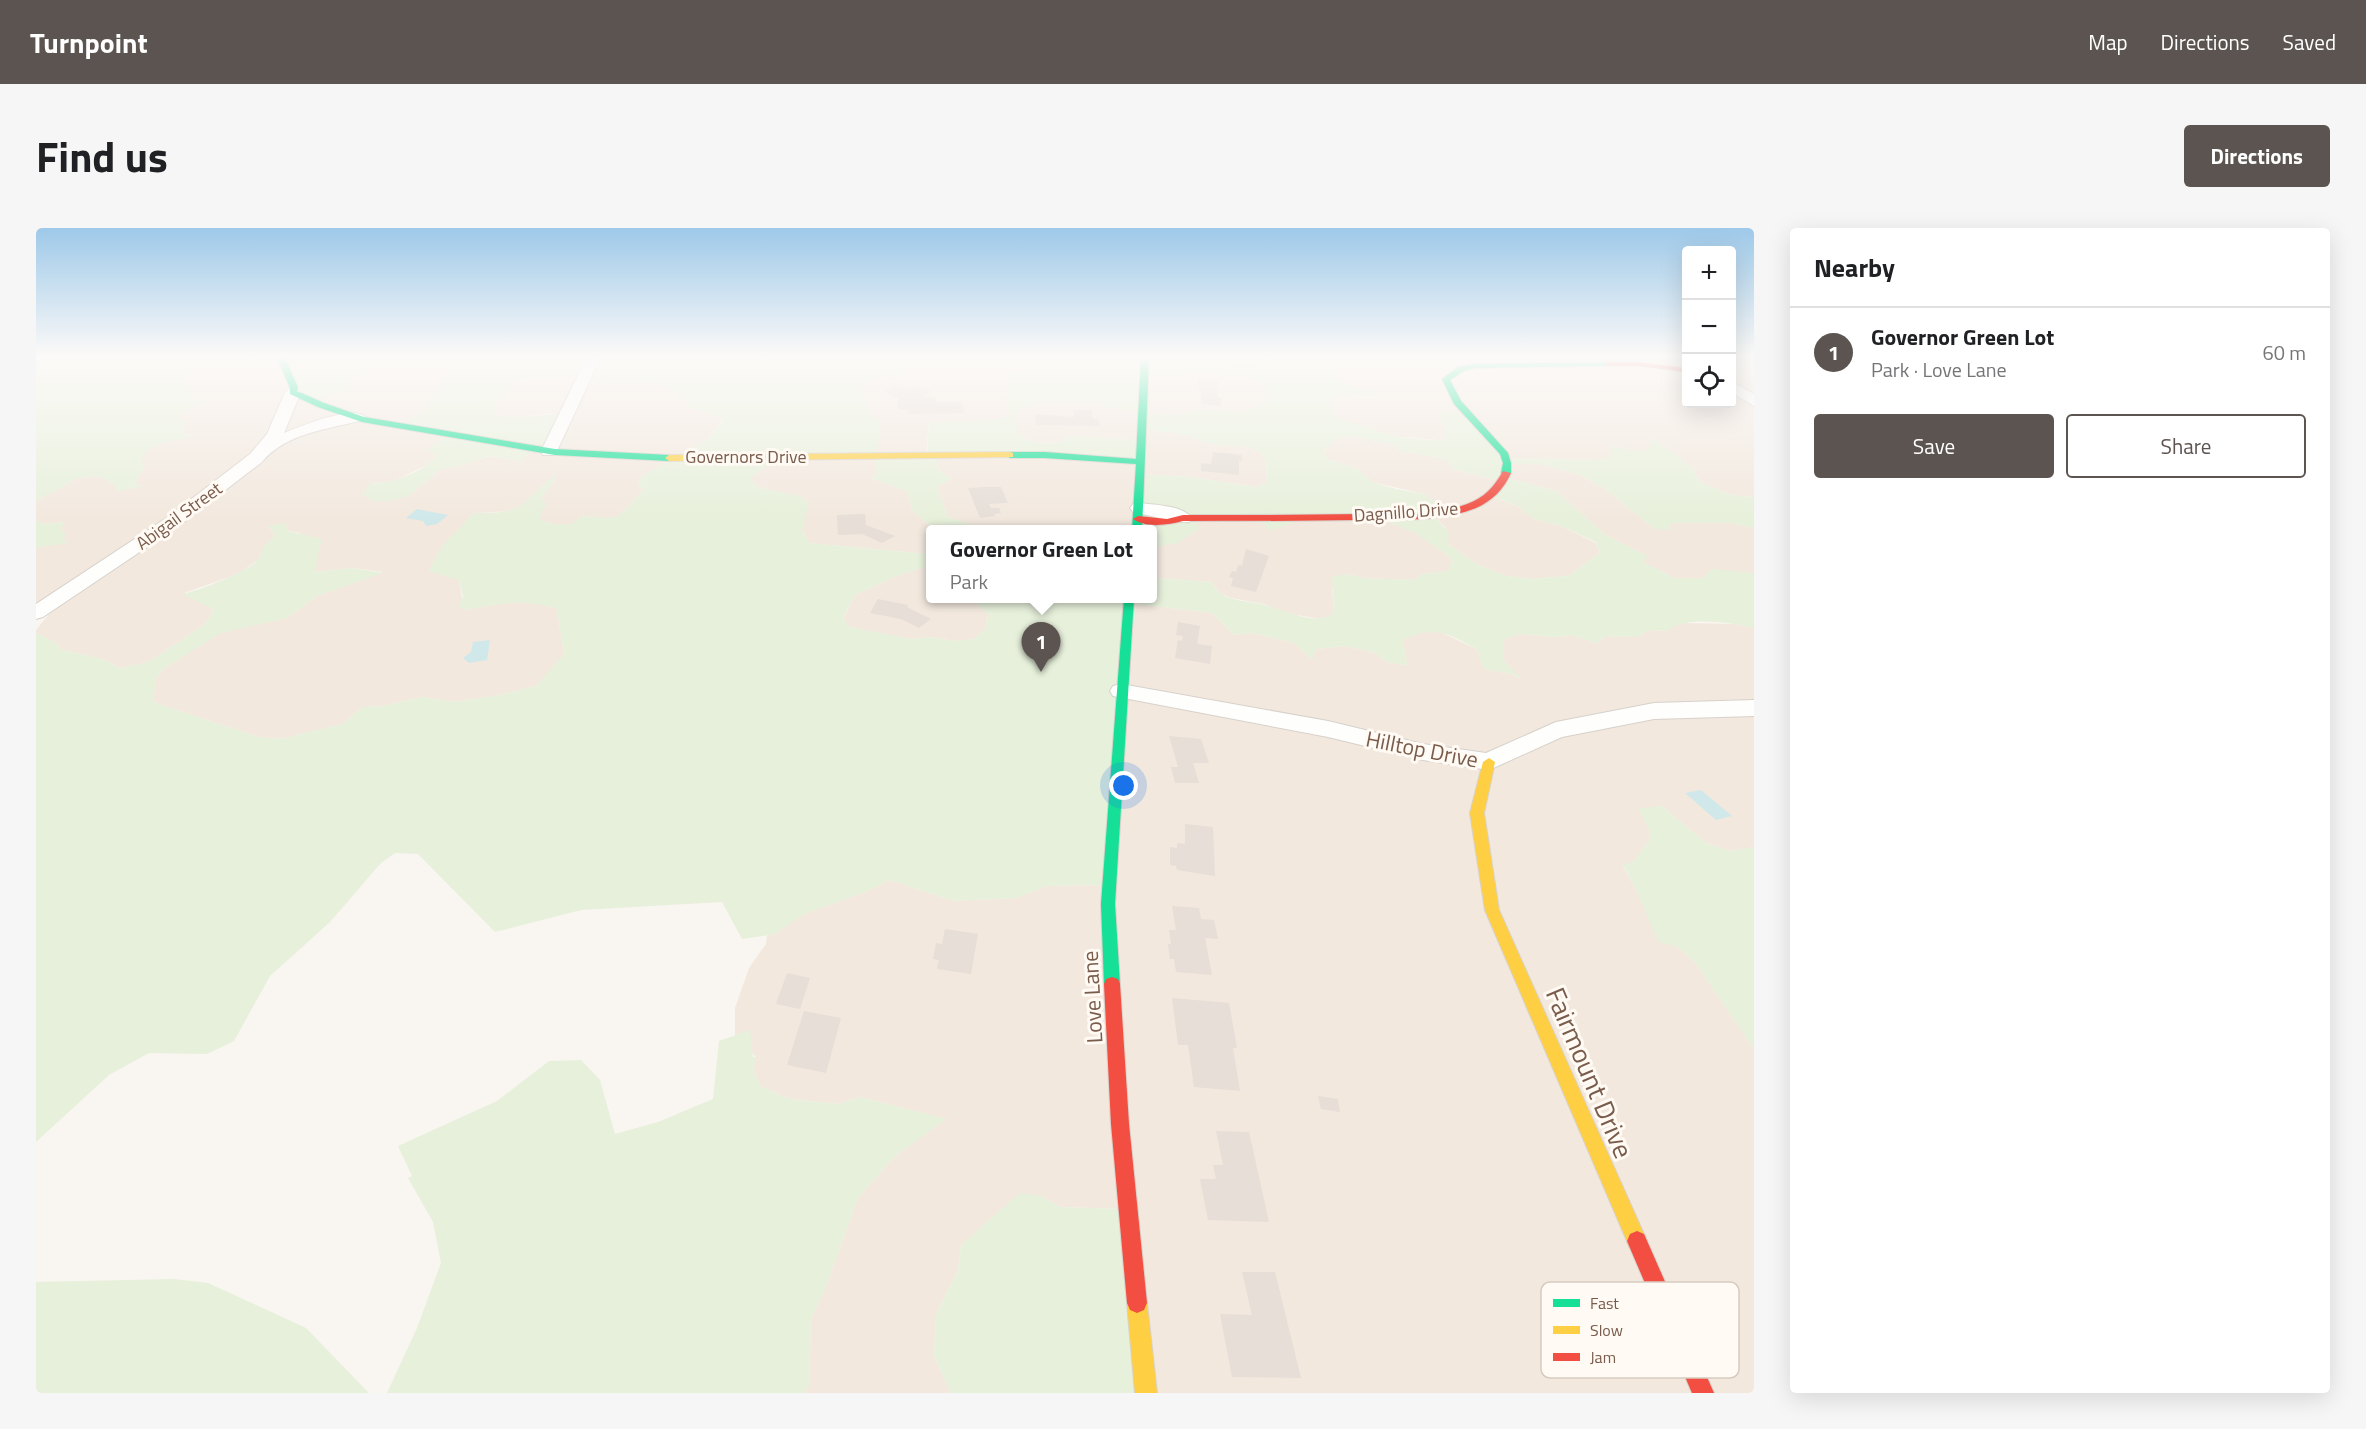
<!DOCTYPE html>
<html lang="en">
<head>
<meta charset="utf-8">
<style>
	:root { --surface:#fff; --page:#f6f6f6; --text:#202124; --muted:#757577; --line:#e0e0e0; --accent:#5c5450 }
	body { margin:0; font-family:"Titillium Web",sans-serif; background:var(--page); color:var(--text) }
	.controls { position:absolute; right:18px; top:18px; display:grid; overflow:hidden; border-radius:6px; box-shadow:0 6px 24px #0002 }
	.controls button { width:54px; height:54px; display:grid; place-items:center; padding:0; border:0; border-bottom:2px solid var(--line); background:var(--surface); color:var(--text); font:30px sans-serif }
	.you { position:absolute; left:1088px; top:558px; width:21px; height:21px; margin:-15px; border:4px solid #fff; border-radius:50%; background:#1a73e8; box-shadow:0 0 0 9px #1a73e833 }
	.badge { display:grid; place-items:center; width:39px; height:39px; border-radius:50%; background:var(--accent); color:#fff; font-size:20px; font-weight:700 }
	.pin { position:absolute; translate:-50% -50px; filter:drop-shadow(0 2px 3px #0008) }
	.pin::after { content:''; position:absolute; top:32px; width:21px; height:18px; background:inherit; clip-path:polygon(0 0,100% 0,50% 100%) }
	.popup { position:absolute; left:890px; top:297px; width:231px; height:78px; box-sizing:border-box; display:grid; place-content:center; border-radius:6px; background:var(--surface); filter:drop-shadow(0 2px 4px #0005); font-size:20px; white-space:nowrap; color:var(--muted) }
	.popup b { font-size:22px; color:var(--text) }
	.popup::after { content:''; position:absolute; left:50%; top:100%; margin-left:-12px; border:12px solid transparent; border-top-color:var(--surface) }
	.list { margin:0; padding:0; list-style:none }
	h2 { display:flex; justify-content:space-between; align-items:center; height:78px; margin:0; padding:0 24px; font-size:26px }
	h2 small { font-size:20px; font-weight:400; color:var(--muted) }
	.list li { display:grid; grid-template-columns:39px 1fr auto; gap:18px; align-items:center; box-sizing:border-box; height:90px; padding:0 24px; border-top:2px solid var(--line) }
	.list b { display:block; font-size:22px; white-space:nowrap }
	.list p { margin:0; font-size:20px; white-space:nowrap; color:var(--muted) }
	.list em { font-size:20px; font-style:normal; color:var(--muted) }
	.actions { display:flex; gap:12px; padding:18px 24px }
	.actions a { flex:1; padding:14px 0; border:2px solid var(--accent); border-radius:6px; text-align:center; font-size:21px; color:var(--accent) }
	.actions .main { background:var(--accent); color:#fff }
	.icon { flex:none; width:33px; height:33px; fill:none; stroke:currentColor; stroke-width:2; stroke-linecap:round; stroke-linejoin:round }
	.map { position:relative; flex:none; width:1718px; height:1165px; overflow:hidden; border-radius:6px }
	header { display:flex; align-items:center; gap:36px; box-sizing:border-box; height:84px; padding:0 30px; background:var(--accent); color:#fff }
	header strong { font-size:28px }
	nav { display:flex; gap:33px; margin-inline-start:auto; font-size:21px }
	.intro { display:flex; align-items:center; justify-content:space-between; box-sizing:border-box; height:144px; padding:0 36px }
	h1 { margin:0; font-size:42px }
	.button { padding:15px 27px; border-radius:6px; background:var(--accent); color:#fff; font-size:21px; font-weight:700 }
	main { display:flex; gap:36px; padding:0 36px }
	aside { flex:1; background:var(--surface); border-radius:6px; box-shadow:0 6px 24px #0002 }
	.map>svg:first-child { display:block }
	.residential { fill:#f2e8de }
	.green { fill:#e7f0db; fill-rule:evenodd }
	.water { fill:#d0e8ea }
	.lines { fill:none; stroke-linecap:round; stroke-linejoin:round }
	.stream { stroke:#d0e8ea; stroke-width:4.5 }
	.building { fill:#e6ded7 }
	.street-casing { stroke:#d7d1cb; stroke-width:2 }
	.fast-casing { stroke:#d9d2cb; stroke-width:2 }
	.slow-casing { stroke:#d9d2cb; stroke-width:2 }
	.jam-casing { stroke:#d9d2cb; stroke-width:2 }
	.street { fill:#fefefd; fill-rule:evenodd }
	.fast { fill:#16e098; fill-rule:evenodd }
	.slow { fill:#ffcf43; fill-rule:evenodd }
	.jam { fill:#f24e42; fill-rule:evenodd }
	.labels { text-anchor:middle; stroke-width:6; stroke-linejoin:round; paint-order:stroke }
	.far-street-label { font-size:18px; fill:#7a5c4d; stroke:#fffaf3 }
	.street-label { font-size:22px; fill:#7a5c4d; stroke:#fffaf3 }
	.near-street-label { font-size:27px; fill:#7a5c4d; stroke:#fffaf3 }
	.key { fill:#fffaf3; stroke:#d7cbc1; stroke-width:1.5 }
	.key-label { font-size:16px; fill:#7a5c4d }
</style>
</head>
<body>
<header>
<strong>Turnpoint</strong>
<nav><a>Map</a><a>Directions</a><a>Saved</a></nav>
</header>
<div class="intro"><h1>Find us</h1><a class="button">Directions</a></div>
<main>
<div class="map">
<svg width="1718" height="1165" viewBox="0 0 1718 1165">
	<rect width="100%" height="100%" fill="#f9f5f0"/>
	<g class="residential">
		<polygon points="151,129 246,129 314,150 345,139 345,134 352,129 419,129 421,133 409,154 390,182 413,207 393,222 400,228 395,235 356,254 335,255 332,261 374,267 405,241 423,238 453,228 484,233 518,185 484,189 459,187 456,182 470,159 477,154 503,150 547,150 621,154 642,164 654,180 689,189 671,212 602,254 607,263 583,288 572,290 546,288 536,296 517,296 504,292 505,270 519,252 505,259 499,268 479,283 438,285 421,304 423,352 428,382 482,373 497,374 521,381 528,426 516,443 500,458 459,468 418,474 386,469 346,478 327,479 306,496 245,511 222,509 117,474 120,450 129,440 185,404 251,390 281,368 347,344 316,340 278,344 264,305 232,299 240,306 227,321 222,332 202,346 148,365 177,381 174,389 168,397 113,434 84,440 66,431 26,422 20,415 0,405 0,402 14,385 0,377 0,320 31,314 28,313 24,302 28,294 9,296 0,293 0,273 42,250 63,248 80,257 80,263 104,258 99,256 109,237 104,235 107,225 121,216 156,207 146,206 143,188 164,175 155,171 146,150 168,136 151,135"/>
		<polygon points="862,129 998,129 998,131 992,142 970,146 973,187 961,191 893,195 890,226 840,226 838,192 835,188 829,167 824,164 823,159 843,150 870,148 859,136"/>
		<polygon points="1322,129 1650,129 1650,176 1696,176 1696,129 1718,129 1718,269 1695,267 1671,257 1660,249 1657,240 1616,210 1615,221 1601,223 1576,218 1573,229 1565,232 1470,230 1401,185 1410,202 1410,210 1403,212 1353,208 1329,198 1316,197 1303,192 1293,179 1295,171 1303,167 1333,170 1343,167 1322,161 1301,150 1299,139 1303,135 1316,134 1319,130"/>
		<polygon points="1163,144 1214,150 1226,155 1235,167 1230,176 1203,184 1164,182 1140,187 1106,185 1106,201 1151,207 1171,215 1216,220 1224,224 1230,233 1231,254 1220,259 1154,249 1101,246 1095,301 994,302 991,298 949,302 912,289 901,259 915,251 902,241 900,228 1007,226 1039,208 1023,215 996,214 979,205 979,186 984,179 997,177 1006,173 1053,173 1068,176 1107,146"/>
		<polygon points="1317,208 1354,216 1365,223 1406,230 1413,234 1416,241 1461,252 1453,267 1483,279 1498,291 1525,298 1560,315 1564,325 1532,348 1494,351 1471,348 1442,337 1412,316 1409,299 1394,285 1388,266 1336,254 1322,241 1294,232 1287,225 1301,210"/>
		<polygon points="839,226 839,248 836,250 871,263 876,282 898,301 894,302 894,332 891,326 773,315 747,265 725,260 713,251 730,238 754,227"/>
		<polygon points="1470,236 1504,236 1542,246 1568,260 1619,301 1635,295 1694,295 1718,300 1718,345 1669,350 1638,350 1606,334 1611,328 1568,306 1520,263 1468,249"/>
		<polygon points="1338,288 1380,305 1414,329 1416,332 1413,343 1387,346 1378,352 1327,350 1311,346 1296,361 1298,383 1295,388 1286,391 1248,385 1228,376 1195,370 1183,365 1176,354 1122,350 1116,346 1116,318 1119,319 1160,289"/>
		<polygon points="894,337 894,370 944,371 940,375 954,388 951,390 950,400 938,411 918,413 896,409 875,411 849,407 814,399 807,391 819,367 863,347"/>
		<polygon points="1100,376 1176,385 1198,407 1216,405 1258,415 1276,431 1280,421 1309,418 1337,424 1351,434 1371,437 1367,412 1384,404 1404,404 1441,421 1448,441 1475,446 1484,451 1468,433 1468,411 1484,406 1520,409 1536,407 1560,415 1569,409 1604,408 1613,402 1633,403 1633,400 1645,395 1700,396 1718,400 1718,619 1695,623 1670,615 1626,578 1604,584 1614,602 1613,613 1597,634 1587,638 1601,663 1641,719 1658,733 1718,821 1718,1165 1106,1165 1085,981 1024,979 1005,968 925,1017 922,1042 900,1087 898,1128 915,1165 767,1165 773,1158 775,1090 789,1061 822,970 858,929 909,891 824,869 802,876 753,871 724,858 717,841 720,829 699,808 699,780 713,740 730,716 731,707 739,706 767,686 830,664 854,652 918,673 980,670 1011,658 1071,657"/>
	</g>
	<g class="green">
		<path d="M 0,129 L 151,129 L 151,135 L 170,135 L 146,150 L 155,170 L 165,174 L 143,188 L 143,191 L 149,193 L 146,206 L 158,208 C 139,214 112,213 104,234 L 109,237 L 99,256 L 106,259 L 80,263 L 80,257 L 63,248 L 42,250 L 0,273 Z"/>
		<polygon points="246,129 352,129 345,134 345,139 314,150 310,162 277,173 258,164"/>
		<path d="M 419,129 L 483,129 L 493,132 L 524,129 L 862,129 L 859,136 L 871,148 L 843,150 L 823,159 L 824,164 L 829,167 L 835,188 L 845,194 L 840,225 L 891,226 L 893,195 L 961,191 L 973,187 L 970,146 L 992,142 L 998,129 L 1185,129 L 1194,134 L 1210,136 L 1238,129 L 1322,129 L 1319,130 L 1316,134 L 1303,135 L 1299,138 L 1301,150 L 1322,161 L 1345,166 C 1328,172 1311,163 1295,171 L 1293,179 C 1308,199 1310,191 1329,198 C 1356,210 1373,211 1403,212 L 1410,210 L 1410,202 L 1401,184 L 1430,185 L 1470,230 L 1565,232 L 1573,229 L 1576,218 L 1601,223 L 1614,221 L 1615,209 L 1657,240 L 1660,249 L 1671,257 L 1695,267 L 1718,269 L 1718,300 L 1694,295 L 1635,295 L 1633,302 L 1619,301 L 1568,260 L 1542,246 L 1504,236 L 1470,236 L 1468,249 L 1520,263 L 1568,306 L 1612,328 L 1607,334 L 1638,350 L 1668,350 L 1675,341 L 1718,345 L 1718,400 C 1693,394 1657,389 1634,400 L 1633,403 L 1613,402 L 1604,408 L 1569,409 L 1560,415 L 1536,407 L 1520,409 L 1484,406 L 1468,411 L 1468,433 L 1487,452 L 1475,446 L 1448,441 L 1441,421 C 1413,406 1399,397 1367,412 L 1371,437 L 1351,434 L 1337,424 L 1309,418 L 1280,421 L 1276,431 L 1258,415 L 1216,405 L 1198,407 L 1176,385 L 1100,376 L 1071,657 L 1011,658 L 980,670 L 918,673 L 854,652 L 830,664 L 768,686 L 739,706 L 706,711 L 686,674 L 545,682 L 459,704 L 382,626 L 359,625 L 345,635 L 294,694 L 234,748 L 198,813 L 171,826 L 113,825 L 73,847 L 0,914 L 0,405 L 20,415 L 26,422 L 66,431 L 84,440 L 113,434 L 168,397 L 174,389 L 177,381 L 147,366 C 164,362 210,344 221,333 C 224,330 225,324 227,320 C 231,315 236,310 240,306 L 231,298 L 249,295 L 252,303 L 286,311 L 278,344 L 316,340 L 347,345 L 281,368 L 251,390 L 185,405 L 129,440 L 120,450 L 117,474 L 222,509 L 245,511 L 306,496 L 327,479 L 346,478 L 386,469 L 418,474 L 459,468 L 500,458 L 528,426 L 521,381 C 484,370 465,376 428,382 L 422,378 L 427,369 L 423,352 L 392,343 L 407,317 L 438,285 C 490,286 483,277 519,247 L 519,252 L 505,270 L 511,277 L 505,284 L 504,292 L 517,296 L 535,296 L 546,288 L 572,290 L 583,288 L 607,263 L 602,254 L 606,248 L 671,212 L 689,190 L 654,180 L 642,164 L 621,154 L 547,155 L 546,150 C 528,150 486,146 472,158 C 465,163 461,174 457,181 L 459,187 L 484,189 L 531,185 L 512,221 L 498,222 L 484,233 L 453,228 L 423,238 L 405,241 L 374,267 L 354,273 L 337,273 L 326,266 L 335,255 C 354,257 389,243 400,228 L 392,222 L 412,207 L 365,197 L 390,182 L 421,133 ZM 1163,144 L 1214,150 L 1226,155 L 1234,167 L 1230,176 L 1203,184 L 1164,182 L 1140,187 L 1106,185 L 1106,201 L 1151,207 L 1171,215 L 1216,220 L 1224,224 L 1230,233 L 1231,254 L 1220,259 L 1154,249 L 1101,246 L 1095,301 L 1116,302 L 1116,318 L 1119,319 L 1142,315 L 1163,301 L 1161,290 L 1227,295 L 1233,303 L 1276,288 L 1338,288 L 1379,305 L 1414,329 L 1416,332 L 1412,343 L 1387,346 L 1378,352 L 1327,350 L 1311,346 L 1296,349 L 1298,383 C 1285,402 1241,379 1225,376 C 1212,373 1195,373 1184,365 C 1181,363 1178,358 1176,354 L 1122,350 L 1116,346 L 1116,370 L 944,371 L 940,375 L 954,388 L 951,390 L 950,400 L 938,411 L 918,413 L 896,409 L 875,411 L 814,399 L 807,390 L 819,367 L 863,347 L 894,337 L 891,326 L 773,315 L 766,302 L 773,275 L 763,268 L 725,260 L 714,251 L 730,238 L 754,227 L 839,227 L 839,248 L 836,251 L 871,263 L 876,282 L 898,301 L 949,301 L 912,289 L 901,259 L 915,251 L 902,241 L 900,228 L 1100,231 L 1100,212 L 1038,208 L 1023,215 L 996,214 L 979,205 L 982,199 L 979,193 L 981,192 L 979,186 L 984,179 L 997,177 L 1006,173 L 1053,173 L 1068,176 L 1072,180 L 1104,183 L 1107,146 L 1145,149 L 1148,146 ZM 1317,208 L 1354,216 L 1365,223 L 1406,230 L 1413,234 L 1416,241 L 1461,252 L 1452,266 L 1483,279 L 1498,291 L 1525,298 L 1560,314 L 1564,325 L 1532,348 L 1493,351 L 1471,348 L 1442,337 L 1412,316 L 1413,304 L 1394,285 L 1409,281 L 1388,266 L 1360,261 L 1336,254 L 1323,241 L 1294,232 L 1287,225 L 1301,210 Z"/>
		<polygon points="0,293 9,296 29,294 24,302 29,305 28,313 32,315 0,320"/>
		<polygon points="1626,578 1670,615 1695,623 1718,619 1718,821 1658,733 1641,719 1622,714 1601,663 1587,637 1597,634 1613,613 1614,602 1604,584 1604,580"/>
		<polygon points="714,802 717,829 720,829 717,841 724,858 753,871 802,876 824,869 910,891 858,929 822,970 789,1061 775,1090 773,1158 767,1165 351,1165 381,1100 405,1035 397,994 372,950 376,948 362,918 461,873 513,833 545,832 564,852 579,906 622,894 677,871 683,813"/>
		<polygon points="984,965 1005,968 1024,979 1085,981 1106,1165 915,1165 898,1128 900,1087 922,1042 925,1017"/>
		<polygon points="138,1051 172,1055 270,1100 333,1165 0,1165 0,1054"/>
	</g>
	<g class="water">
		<polygon points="381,281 412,287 401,296 390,298 387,293 370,290"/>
		<polygon points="454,412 451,432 433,435 427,430 435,424 437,414"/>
		<polygon points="1665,562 1696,588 1680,592 1649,565"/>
	</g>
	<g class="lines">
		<polyline class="stream" points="0,141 10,129"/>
	</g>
	<g class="building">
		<polygon points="1162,151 1182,153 1182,170 1185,170 1185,178 1165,176 1165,161 1162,160"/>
		<polygon points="860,157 873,161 880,158 895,163 885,169 895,169 900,171 900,174 926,174 928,185 873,186 872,182 864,182 861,179 863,170 847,164"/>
		<polygon points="1037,182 1055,182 1057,191 1062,191 1064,198 1000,197 999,186 1038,189"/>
		<polygon points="1177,224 1206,227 1206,233 1203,233 1203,247 1165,243 1165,235 1175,236"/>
		<polygon points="946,259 965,259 972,275 953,276 955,280 963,280 965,285 958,286 959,288 944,290 932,260"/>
		<polygon points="829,286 830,297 859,308 846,315 826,306 802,307 801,287"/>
		<polygon points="1210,321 1233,328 1220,364 1195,358 1197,350 1193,349 1196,343 1200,344 1202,337 1206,338"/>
		<polygon points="842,371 872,377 871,379 895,391 883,400 865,391 834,385"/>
		<polygon points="1142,394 1164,398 1161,416 1176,418 1174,436 1139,430 1142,412 1146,413 1147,408 1140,407"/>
		<polygon points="1133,508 1165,511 1173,535 1157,535 1163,555 1139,555 1135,539 1142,539"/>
		<polygon points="1149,596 1177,599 1179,648 1141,642 1140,638 1134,637 1134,619 1141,620 1141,615 1149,616"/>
		<polygon points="1136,678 1163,680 1165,691 1178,692 1182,711 1169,710 1176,747 1140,744 1138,731 1134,731 1132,716 1135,716 1133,702 1140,702"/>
		<polygon points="909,701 942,706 935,746 901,741 903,732 897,731 900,715 906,716"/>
		<polygon points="751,745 774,750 764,781 740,776"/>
		<polygon points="1136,770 1193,775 1201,820 1197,820 1204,863 1158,859 1152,817 1142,817"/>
		<polygon points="768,783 805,790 790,845 751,837"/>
		<polygon points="1282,868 1302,871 1304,884 1285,881"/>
		<polygon points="1180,903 1213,904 1233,994 1172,992 1164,951 1180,951 1177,937 1187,937"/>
		<polygon points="1206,1044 1239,1044 1265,1150 1196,1149 1184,1086 1216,1087"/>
	</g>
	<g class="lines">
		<defs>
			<g id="street">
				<polygon points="551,129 565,129 521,223 519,227 507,227 505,223"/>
				<polygon points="1696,154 1718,166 1718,178 1696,165"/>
				<path d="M 257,159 L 265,164 L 248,205 C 263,199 318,176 329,189 L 327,192 C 293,201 249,205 226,234 L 144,297 L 7,389 L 0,391 L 0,376 L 132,289 L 214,226 L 231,206 L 249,164 Z"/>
				<path d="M 1103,275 C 1119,277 1146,277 1156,290 L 1153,294 C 1146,296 1107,286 1097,284 L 1094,280 L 1097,276 Z"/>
				<polygon points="1085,456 1292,493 1387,516 1450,525 1520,494 1618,475 1718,472 1718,488 1618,491 1526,509 1453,542 1387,532 1292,509 1077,468 1074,463 1077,458"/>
			</g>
			<g id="fast">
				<polygon points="241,129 249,129 262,160 261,163 288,175 328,189 519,221 633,227 637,230 633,233 519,227 326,194 282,179 254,166 254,160"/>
				<polygon points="1105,129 1113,129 1106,302 1096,302 1100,236 1009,230 974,230 970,227 974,224 1009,224 1100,231"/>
				<polygon points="1572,134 1575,134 1575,138 1439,140 1428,143 1414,152 1425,173 1472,225 1475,235 1475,245 1470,248 1465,245 1467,235 1464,226 1418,176 1406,151 1422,139 1439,136"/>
				<polygon points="1088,370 1098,370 1079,676 1084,756 1082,761 1076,763 1070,761 1068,756 1065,676"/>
			</g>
			<g id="slow">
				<polygon points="974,224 977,225 977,229 633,233 629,230 633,227"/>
				<polygon points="1453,530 1459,534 1448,585 1463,682 1611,1013 1608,1020 1601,1023 1594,1020 1449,682 1434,585 1447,534"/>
				<polygon points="1101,1065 1108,1068 1111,1075 1121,1165 1099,1165 1091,1075 1094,1068"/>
			</g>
			<g id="jam">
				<polygon points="1569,134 1603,134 1650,140 1650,144 1603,138 1569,138"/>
				<path d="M 1467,243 L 1475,245 C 1468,261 1456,273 1440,280 C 1403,295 1360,291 1322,292 C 1263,293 1205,293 1147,293 C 1132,297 1110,300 1097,291 L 1102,288 L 1131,291 L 1147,287 C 1207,287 1266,287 1326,286 C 1360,285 1398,289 1431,276 C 1448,270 1458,259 1467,243 Z"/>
				<polygon points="1076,749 1082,751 1084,756 1093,896 1111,1075 1108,1082 1101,1085 1094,1082 1091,1075 1075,896 1068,756 1070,751"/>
				<polygon points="1601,1003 1608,1006 1678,1165 1656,1165 1591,1013 1594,1006"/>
			</g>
		</defs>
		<use href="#street" class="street-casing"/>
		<use href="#fast" class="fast-casing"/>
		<use href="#slow" class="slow-casing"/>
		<use href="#jam" class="jam-casing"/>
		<use href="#street" class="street"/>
		<use href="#fast" class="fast"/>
		<use href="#slow" class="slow"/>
		<use href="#jam" class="jam"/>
	</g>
	<linearGradient id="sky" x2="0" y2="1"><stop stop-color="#9ec9e9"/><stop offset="0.44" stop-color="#fcfaf8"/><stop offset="1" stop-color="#fcfaf8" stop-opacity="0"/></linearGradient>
	<rect width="1718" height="292" fill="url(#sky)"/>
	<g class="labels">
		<g class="far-street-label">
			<text x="710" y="235">Governors Drive</text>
			<text transform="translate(1370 284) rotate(-4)" y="6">Dagnillo Drive</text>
			<text transform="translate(143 288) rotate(-36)" y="6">Abigail Street</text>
		</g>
		<g class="street-label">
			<text transform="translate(1386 521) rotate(11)" y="8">Hilltop Drive</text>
			<text transform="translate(1056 769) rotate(-93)" y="8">Love Lane</text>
		</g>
		<g class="near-street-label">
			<text transform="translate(1553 845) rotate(67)" y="9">Fairmount Drive</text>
		</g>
	</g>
	<rect x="1505" y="1054" width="198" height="96" rx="9" class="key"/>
	<rect x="1517" y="1071" width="27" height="8" fill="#16e098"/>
	<rect x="1517" y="1098" width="27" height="8" fill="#ffcf43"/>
	<rect x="1517" y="1125" width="27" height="8" fill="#f24e42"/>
	<g class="key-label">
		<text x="1554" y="1081">Fast</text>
		<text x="1554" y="1108">Slow</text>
		<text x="1554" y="1135">Jam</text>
	</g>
</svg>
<div class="controls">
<button>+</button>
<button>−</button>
<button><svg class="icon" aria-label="locate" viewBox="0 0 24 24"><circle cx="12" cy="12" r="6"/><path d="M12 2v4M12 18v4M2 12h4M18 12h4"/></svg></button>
</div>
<div class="you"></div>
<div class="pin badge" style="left:1005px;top:444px">1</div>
<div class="popup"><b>Governor Green Lot</b>Park</div>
</div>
<aside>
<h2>Nearby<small></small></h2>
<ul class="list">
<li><span class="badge">1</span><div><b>Governor Green Lot</b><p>Park · Love Lane</p></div><em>60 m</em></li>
</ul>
<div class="actions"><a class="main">Save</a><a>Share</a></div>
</aside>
</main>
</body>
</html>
